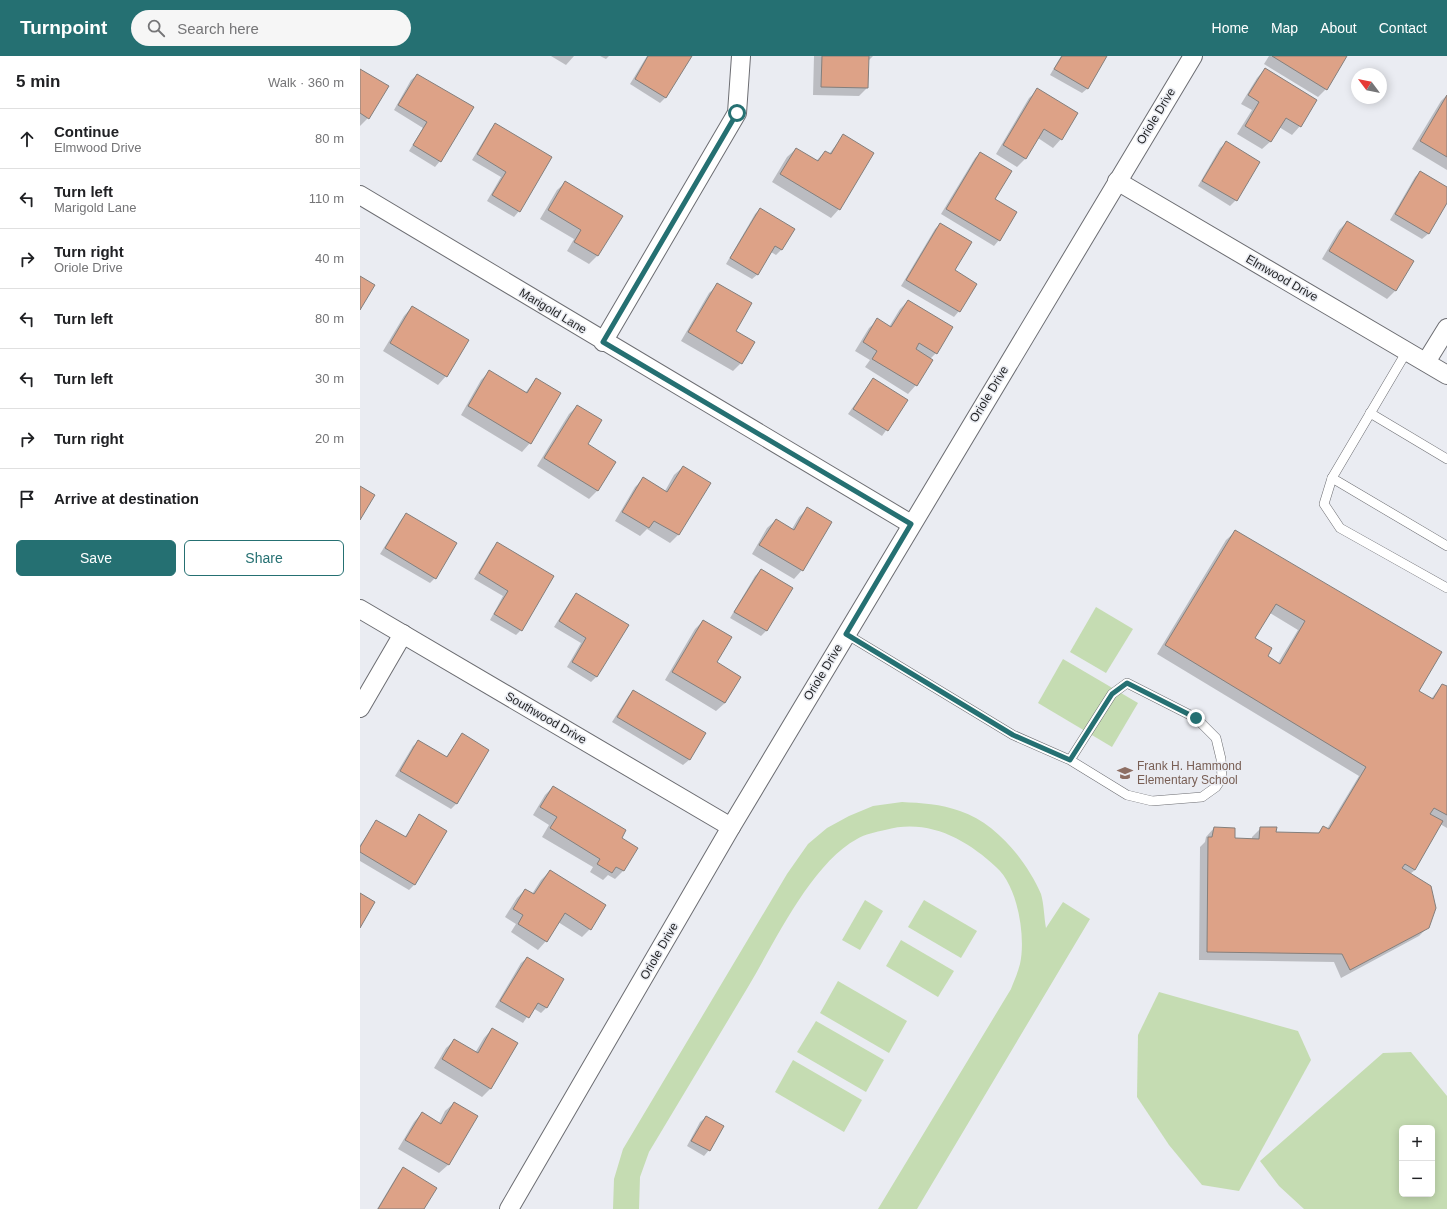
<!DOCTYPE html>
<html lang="en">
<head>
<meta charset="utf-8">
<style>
	:root { --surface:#fff; --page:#f6f6f6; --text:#202124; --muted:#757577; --line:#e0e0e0; --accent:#257072 }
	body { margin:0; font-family:Helvetica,sans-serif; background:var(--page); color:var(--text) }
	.controls { position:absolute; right:12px; bottom:12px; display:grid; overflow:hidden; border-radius:6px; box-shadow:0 2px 10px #0003 }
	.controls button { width:36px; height:36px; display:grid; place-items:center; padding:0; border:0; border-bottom:1px solid var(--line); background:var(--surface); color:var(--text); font:20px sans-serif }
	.compass { position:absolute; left:991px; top:12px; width:36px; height:36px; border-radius:50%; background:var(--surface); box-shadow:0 2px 10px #0003; rotate:302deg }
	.stop { position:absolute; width:12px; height:12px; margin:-9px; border:3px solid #257072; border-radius:50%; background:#fff }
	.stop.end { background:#257072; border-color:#fff; box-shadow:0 1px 4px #0008 }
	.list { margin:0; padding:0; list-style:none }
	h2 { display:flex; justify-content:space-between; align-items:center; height:52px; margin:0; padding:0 16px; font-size:17px }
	h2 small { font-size:13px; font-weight:400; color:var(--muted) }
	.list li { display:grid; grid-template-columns:26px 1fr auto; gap:12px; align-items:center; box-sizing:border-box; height:60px; padding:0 16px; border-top:1px solid var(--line) }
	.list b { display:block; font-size:15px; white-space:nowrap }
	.list p { margin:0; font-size:13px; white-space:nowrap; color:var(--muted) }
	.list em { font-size:13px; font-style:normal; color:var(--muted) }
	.actions { display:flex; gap:8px; padding:12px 16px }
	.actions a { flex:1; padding:9px 0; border:1px solid var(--accent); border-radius:6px; text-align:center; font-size:14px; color:var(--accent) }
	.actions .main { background:var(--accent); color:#fff }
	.icon { flex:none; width:22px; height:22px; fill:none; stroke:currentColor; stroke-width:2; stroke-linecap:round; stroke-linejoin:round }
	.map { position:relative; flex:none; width:1087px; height:1153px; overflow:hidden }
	header { display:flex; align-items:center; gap:24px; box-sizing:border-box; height:56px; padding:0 20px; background:var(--accent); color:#fff }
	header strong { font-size:19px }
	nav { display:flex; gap:22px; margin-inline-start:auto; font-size:14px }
	.search { width:280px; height:36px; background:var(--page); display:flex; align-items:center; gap:10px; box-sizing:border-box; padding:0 14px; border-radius:22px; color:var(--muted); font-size:15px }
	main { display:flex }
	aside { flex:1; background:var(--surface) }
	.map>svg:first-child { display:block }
	.pitch { fill:#c5dcb2; fill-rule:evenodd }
	.shadow { fill:#0003; fill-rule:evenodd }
	.building { fill:#dda287; stroke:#847f7c; fill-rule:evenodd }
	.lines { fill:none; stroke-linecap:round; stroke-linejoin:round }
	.lane-casing { stroke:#6c6d72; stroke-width:10 }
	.street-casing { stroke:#6c6d72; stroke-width:20 }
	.lane { stroke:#fff; stroke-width:9 }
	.street { stroke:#fff; stroke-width:18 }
	.route { stroke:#257072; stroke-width:5 }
	.labels { text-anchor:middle; stroke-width:3; stroke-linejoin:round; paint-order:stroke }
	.street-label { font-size:12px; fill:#1f2022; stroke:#eaecf2 }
	.education-label { font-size:12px; fill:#785e54; stroke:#eaecf2; text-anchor:start }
</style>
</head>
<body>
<header>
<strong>Turnpoint</strong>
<div class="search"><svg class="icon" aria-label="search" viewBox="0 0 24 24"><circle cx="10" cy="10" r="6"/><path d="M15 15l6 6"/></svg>Search here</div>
<nav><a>Home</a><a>Map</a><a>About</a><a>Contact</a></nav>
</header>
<main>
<aside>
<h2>5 min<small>Walk · 360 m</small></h2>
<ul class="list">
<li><svg class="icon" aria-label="ahead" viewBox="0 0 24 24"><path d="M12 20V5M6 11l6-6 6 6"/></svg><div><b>Continue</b><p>Elmwood Drive</p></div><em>80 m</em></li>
<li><svg class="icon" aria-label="left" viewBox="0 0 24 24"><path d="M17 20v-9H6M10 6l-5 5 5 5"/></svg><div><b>Turn left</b><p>Marigold Lane</p></div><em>110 m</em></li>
<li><svg class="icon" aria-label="right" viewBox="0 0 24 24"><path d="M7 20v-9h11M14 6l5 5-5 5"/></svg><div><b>Turn right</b><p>Oriole Drive</p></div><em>40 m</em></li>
<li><svg class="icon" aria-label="left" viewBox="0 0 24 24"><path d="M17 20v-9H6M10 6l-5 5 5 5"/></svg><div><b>Turn left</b></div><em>80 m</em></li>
<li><svg class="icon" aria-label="left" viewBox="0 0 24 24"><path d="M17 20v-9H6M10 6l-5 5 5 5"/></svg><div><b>Turn left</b></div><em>30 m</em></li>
<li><svg class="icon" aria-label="right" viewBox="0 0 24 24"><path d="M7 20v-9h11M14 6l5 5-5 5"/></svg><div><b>Turn right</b></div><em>20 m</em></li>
<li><svg class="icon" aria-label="arrive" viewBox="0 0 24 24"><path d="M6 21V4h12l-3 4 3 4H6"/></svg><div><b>Arrive at destination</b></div></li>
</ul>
<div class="actions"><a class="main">Save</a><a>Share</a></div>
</aside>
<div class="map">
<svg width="1087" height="1153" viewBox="0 0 1087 1153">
	<rect width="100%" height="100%" fill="#eaecf2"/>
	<g class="pitch">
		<polygon points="736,551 773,573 746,617 710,596"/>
		<polygon points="703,603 778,647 752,691 678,647"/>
		<path d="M 542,746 C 561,747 581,748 600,755 C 636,767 666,804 681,838 C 684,848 684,861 686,872 L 703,846 L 730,863 L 557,1153 L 518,1153 L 651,933 C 654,925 658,916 660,908 C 666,881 658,830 636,811 C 606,783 568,762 525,774 C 516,776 505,778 497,783 C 451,808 415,886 388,931 C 355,986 322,1041 289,1096 L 280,1121 L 279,1153 L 253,1153 L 254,1123 L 263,1093 L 427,818 L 448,788 L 467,772 L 489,760 L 513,750 Z"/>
		<polygon points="505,844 523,855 500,894 482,884"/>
		<polygon points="564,844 617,875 601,902 548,871"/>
		<polygon points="541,884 594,915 578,941 526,910"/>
		<polygon points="478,925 547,965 529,997 460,957"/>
		<polygon points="799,936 938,975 951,1004 879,1135 842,1129 809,1089 777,1041 778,979"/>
		<polygon points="456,965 524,1004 506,1036 437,996"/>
		<path d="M 1051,996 L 1087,1040 L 1087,1153 L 944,1153 L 919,1130 L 900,1105 L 1023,997 ZM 1042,1072 L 1072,1072 L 1072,1138 L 1042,1138 Z"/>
		<polygon points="433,1004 502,1044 484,1076 415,1036"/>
	</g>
	<g class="shadow">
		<polygon points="191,0 214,0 206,9"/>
		<polygon points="240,0 249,0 246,3"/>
		<polygon points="287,0 330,0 306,41 300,47 270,28"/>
		<polygon points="454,0 513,0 508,5 507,32 499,40 453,39"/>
		<polygon points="701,0 746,0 728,32 722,37 690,19"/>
		<polygon points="909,0 986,0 966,33 958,41 904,8"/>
		<polygon points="905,13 940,70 932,79 919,71 911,85 902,93 877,78 892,54 881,48 897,22"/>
		<polygon points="0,14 8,62 0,70"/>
		<polygon points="57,19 80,105 75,111 49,95 63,72 34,54 51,24"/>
		<polygon points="678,34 701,83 693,92 678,82 665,103 657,111 636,98 669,42"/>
		<polygon points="1087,39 1087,114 1052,93 1081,45"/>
		<polygon points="135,69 159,155 154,161 127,145 141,121 112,104 130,74"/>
		<polygon points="483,80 479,153 471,162 412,126 427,101 436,93 456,105 465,96 469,98"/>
		<polygon points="866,87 876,144 870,150 838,130 860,92"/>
		<polygon points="620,97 633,143 639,184 634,190 581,158 615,102"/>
		<polygon points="1060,116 1087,132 1087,145 1068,178 1062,183 1030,164 1055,121"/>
		<polygon points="206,126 262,160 237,200 229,208 207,195 214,183 180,163 197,134"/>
		<polygon points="400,153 422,193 416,199 411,196 398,218 392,223 366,208 395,158"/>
		<polygon points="987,166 1035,235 1027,243 962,203 979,174"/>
		<polygon points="580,168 594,215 599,255 594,261 541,230 575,173"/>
		<polygon points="358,229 374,275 381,307 373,315 321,285 349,237"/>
		<polygon points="548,245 576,297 570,303 556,329 548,338 505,311 510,304 495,295 509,272 518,264 529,271 540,253"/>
		<polygon points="52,251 107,284 86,320 78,329 23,295 44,260"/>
		<polygon points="129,316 165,337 176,323 170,387 162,396 101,359 121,324"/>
		<polygon points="513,323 547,345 522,380 488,358"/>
		<polygon points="217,350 238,434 229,443 177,410 209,358"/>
		<polygon points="323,411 349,427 318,479 310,487 287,473 280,480 255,465 275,431 284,422 305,435 314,419"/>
		<polygon points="447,453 470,467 442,514 434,523 392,498 407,472 416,464 432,473 439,461"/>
		<polygon points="46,458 75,522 70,527 20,498 41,464"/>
		<path d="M 875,476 L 1058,635 L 1071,643 L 1082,629 L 1087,632 L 1087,772 L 1080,768 L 1055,814 L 1050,818 L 1068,871 L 1059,880 L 981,922 L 974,906 L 839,904 L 840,791 L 845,786 L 846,781 L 854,772 L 874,783 L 892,784 L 892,781 L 901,772 L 915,777 L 957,778 L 964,771 L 967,773 L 999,720 L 797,598 L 866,484 ZM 910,557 L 938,574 L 918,607 L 906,600 L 894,583 Z"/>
		<polygon points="137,488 161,574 156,579 130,564 143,540 114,523 132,493"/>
		<polygon points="401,514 431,533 406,575 401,580 370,562 395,520"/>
		<polygon points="216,538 237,620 231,626 207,611 221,587 194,571 211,544"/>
		<polygon points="343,565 355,607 380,621 365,647 356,655 305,624 335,573"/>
		<polygon points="273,635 344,678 329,704 323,709 252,666 268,641"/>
		<polygon points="102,679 128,694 96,748 91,753 35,720 53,690 59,685 86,701"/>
		<polygon points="193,731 260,782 276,792 263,815 255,823 248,819 243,824 230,816 233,811 182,781 189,769 173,759 185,739"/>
		<polygon points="60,759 86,775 54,829 49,834 0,805 0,789 17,765 44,782"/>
		<polygon points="190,815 230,873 222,881 198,866 186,885 178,894 151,876 156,868 145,861 157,842 165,834 172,838 181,824"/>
		<polygon points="167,902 203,923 186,952 181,957 173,952 163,967 135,951 161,907"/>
		<polygon points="132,973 131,1032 122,1041 74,1012 86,992 95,984 115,997 124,982"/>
		<polygon points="94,1047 116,1060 88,1109 79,1117 38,1093 54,1066 62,1057 79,1067 85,1055"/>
		<polygon points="346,1061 349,1094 344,1100 327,1090 340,1066"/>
		<polygon points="44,1113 63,1153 17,1153 38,1118"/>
	</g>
	<g class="building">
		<polygon points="288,0 332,0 306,42 275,23"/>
		<polygon points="462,0 509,0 508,32 461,31"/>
		<polygon points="702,0 747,0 728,33 694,13"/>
		<polygon points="912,0 987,0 967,34"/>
		<polygon points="905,12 957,44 941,71 926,62 911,86 885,70 899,46 888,39"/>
		<polygon points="0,13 29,30 9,63 0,57"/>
		<polygon points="57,18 114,51 81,106 53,89 67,66 38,49"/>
		<polygon points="677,32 718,57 702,84 684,73 666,103 643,89"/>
		<polygon points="1087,39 1087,101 1060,85"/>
		<polygon points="135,67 192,101 160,156 132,139 146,116 117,98"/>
		<polygon points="483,78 514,97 480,154 420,118 436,92 458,105 465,95 471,98"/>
		<polygon points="866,85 900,106 877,145 842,125"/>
		<polygon points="620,96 652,115 635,143 657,156 640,185 586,153"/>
		<polygon points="1060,115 1087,131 1087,147 1069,178 1035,158"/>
		<polygon points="205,125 263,160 238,200 214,186 221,174 188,154"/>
		<polygon points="400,152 435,173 422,194 415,190 398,219 370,202"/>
		<polygon points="987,165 1054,205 1036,235 969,195"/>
		<polygon points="580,167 612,186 595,214 617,228 600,256 546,224"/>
		<polygon points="0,220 15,229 0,254"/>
		<polygon points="357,227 392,247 376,275 395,286 382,308 328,276"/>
		<polygon points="548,244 593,271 577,298 559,287 556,293 573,304 557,330 512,303 517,295 503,286 517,262 531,271"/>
		<polygon points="52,250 109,284 87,321 30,287"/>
		<polygon points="129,314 167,337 176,322 201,337 171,388 108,350"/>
		<polygon points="513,322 548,344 528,375 493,353"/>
		<polygon points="217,349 242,364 228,388 256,406 238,435 184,402"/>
		<polygon points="323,410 351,427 319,479 294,465 289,472 262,456 283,421 307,436"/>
		<polygon points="0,430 15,439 0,464"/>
		<polygon points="447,451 472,466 443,515 399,489 416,463 434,474"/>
		<polygon points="46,457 97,487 76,523 25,492"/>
		<path d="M 875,474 L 1082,596 L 1059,635 L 1073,643 L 1082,628 L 1087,630 L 1087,759 L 1074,752 L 1070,758 L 1083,765 L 1055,814 L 1045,808 L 1042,812 L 1071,830 L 1076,852 L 1069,872 L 990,914 L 982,898 L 847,896 L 848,781 L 852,781 L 854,771 L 875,772 L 875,782 L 899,783 L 900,771 L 917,771 L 916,776 L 959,777 L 963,770 L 969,773 L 1006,711 L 805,589 ZM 916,548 L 945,565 L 920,608 L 908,600 L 912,592 L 895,582 Z"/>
		<polygon points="137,486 194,520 162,575 134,558 148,535 119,517"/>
		<polygon points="401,513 433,532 407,575 374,556"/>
		<polygon points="216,537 269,569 237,621 212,606 226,582 199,565"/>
		<polygon points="343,564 372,581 357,606 381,621 365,647 312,616"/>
		<polygon points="273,634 346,677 330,704 257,661"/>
		<polygon points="102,677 129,694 97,748 40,715 58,684 87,701"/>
		<polygon points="193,730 266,774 262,782 278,792 264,815 256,811 252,817 237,808 240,803 190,772 197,761 180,751"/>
		<polygon points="59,758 87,775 55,829 0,796 0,791 16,764 46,781"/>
		<polygon points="190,814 246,849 231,874 205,857 187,886 158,868 163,859 153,853 165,833 174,838"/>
		<polygon points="0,837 15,846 0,872"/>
		<polygon points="167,901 204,923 187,952 178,947 169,962 140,945"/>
		<polygon points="132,972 158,987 131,1033 82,1003 94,983 118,997"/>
		<polygon points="94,1046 118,1060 89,1109 45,1084 62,1056 81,1068"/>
		<polygon points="346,1060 364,1070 350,1095 331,1085"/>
		<polygon points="43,1111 77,1132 64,1153 18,1153"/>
	</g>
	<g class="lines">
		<defs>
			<g id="lane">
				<polyline points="1047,295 972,422 964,448 980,472 1087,532"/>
				<polyline points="1010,357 1087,403"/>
				<polyline points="972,422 1087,490"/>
				<polyline points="486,578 653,679 710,704 767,739 792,745 842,741 856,731 862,722 861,703 856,682 836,662 767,627 752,638 710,704"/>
			</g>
			<g id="street">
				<polyline points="757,125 1087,319"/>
				<polyline points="0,139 551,468"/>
				<polyline points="243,286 377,57 381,0"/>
				<polyline points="1066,306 1087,272"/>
				<polyline points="0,553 371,771"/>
				<polyline points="0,652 43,578"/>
				<polyline points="149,1153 371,771 833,0"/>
			</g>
		</defs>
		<use href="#lane" class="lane-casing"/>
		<use href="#street" class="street-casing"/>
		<use href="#lane" class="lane"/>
		<use href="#street" class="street"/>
	</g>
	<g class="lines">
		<polyline class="route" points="377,57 243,286 551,468 486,578 653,679 710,704 752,638 767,627 836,662"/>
	</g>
	<defs>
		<symbol id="school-bare" viewBox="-9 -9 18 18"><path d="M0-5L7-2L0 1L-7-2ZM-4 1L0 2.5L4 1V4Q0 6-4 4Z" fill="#8d6e63" stroke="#eaecf2" stroke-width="2.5" paint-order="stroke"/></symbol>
	</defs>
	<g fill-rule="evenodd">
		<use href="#school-bare" x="754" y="706" width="22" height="22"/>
	</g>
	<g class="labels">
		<g class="street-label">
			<text transform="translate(796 60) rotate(-59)" y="4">Oriole Drive</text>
			<text transform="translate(922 222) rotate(30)" y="4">Elmwood Drive</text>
			<text transform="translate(193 255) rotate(31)" y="4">Marigold Lane</text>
			<text transform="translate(629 338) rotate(-59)" y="4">Oriole Drive</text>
			<text transform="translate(463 616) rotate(-59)" y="4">Oriole Drive</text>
			<text transform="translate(186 662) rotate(30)" y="4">Southwood Drive</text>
			<text transform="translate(299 895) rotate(-60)" y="4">Oriole Drive</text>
		</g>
		<g class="education-label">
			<text x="777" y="714">Frank H. Hammond<tspan x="777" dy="14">Elementary School</tspan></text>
		</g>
	</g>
</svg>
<div class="controls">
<button>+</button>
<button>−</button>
</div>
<svg class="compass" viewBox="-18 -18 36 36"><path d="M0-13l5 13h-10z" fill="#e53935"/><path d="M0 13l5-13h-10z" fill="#757577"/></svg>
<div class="stop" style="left:377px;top:57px"></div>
<div class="stop end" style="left:836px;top:662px"></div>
</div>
</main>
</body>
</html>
